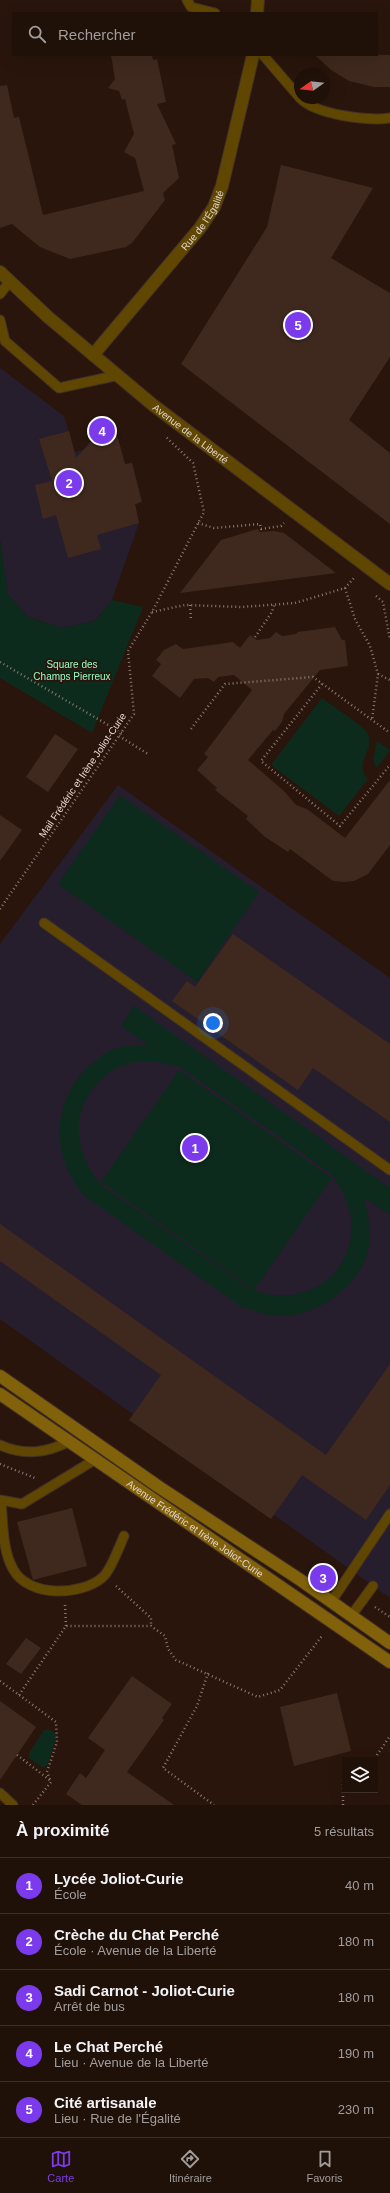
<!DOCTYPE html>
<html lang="fr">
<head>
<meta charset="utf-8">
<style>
	:root { --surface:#1f1008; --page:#271912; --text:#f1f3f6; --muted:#a19d9c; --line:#3c3029; --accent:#7c3aed }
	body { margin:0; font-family:Arial,sans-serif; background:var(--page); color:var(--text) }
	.controls { position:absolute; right:12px; bottom:12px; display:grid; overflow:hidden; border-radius:0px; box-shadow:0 4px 16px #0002 }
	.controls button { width:36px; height:36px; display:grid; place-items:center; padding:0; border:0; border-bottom:1px solid var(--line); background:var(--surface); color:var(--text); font:20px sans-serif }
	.compass { position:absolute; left:294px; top:68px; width:36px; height:36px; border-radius:50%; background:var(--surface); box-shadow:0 4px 16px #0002; rotate:256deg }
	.you { position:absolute; left:213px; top:1023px; width:14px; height:14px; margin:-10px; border:3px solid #fff; border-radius:50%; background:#1a73e8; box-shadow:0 0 0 6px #1a73e833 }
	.badge { display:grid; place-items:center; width:26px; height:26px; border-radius:50%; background:var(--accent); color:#fff; font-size:13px; font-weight:700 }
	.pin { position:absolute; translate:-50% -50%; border:2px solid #fff; box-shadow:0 1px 4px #0006 }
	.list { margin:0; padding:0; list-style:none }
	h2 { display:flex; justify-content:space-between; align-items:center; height:52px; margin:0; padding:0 16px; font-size:17px }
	h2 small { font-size:13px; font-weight:400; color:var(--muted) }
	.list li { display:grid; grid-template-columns:26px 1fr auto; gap:12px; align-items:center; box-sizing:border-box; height:56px; padding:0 16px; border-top:1px solid var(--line) }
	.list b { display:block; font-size:15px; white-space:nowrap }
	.list p { margin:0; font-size:13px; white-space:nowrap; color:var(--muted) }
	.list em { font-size:13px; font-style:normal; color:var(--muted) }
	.icon { flex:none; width:22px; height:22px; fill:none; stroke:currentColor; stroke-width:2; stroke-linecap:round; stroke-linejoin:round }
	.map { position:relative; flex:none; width:390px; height:1805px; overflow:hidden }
	.search { position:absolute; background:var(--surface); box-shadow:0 4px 16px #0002; left:12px; right:12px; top:12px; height:44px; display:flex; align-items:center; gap:10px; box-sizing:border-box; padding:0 14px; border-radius:0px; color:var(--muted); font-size:15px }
	.sheet { height:332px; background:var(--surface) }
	nav { display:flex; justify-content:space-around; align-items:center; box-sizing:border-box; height:56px; border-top:1px solid var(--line); background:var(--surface); font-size:11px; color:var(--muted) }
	nav a { display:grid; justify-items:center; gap:2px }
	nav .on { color:var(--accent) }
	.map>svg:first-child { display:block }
	.education { fill:#261e2d }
	.green { fill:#0d2b1d; fill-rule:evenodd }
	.building { fill:#3f291e }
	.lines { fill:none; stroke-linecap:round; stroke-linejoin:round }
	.service-casing { stroke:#433026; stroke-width:11 }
	.minor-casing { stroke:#433026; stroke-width:14 }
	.secondary-casing { stroke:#433026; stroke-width:14 }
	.path { stroke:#8b7a71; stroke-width:2.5; stroke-dasharray:1 3; stroke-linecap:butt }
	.service { stroke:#604701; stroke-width:9 }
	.minor { stroke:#604701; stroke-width:12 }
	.secondary { stroke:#81610a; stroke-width:12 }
	.labels { text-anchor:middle; stroke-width:3.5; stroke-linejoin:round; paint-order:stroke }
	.street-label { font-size:10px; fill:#e3d4cd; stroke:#29150b }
	.park-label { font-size:10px; fill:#93fdc7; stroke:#29150b }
</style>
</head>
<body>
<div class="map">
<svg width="390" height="1805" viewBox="0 0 390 1805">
	<rect width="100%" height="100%" fill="#29150b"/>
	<g class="education">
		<polygon points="0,368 64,416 75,452 88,448 87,443 100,439 99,430 105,429 107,438 117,435 125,464 132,463 142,502 135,504 139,523 112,600 95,621 63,628 28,617 8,595 0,540"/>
		<polygon points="118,785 390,978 390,1598 0,1319 0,944"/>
	</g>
	<g class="green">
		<polygon points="0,540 8,595 28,617 63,628 95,621 112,600 143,607 92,733 0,678"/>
		<path d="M 322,698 C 331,705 362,725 367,732 C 377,748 352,764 368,779 L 339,816 L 271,765 Z"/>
		<polygon points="377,741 390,750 377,768 373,760"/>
		<polygon points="120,795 259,892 197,982 58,884"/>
		<path d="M 134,1006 L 390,1188 L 390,1215 L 364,1197 C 367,1210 370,1223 370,1237 C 369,1281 318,1319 276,1316 C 263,1315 252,1310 240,1306 L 86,1197 C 52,1161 50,1107 85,1070 C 93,1062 103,1053 114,1049 C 124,1045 137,1046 148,1045 L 121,1026 ZM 138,1061 L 153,1061 L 180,1067 L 330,1173 C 384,1237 328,1319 250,1289 L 101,1185 C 71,1149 69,1103 109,1073 C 117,1067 128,1064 138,1061 Z"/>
		<polygon points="179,1070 332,1178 254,1290 101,1182"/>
		<polygon points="48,1729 55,1733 56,1738 47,1766 42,1767 29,1758 29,1753 44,1730"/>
	</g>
	<g class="building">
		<polygon points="111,55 152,55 153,60 157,59 166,102 157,104 176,144 172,145 179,178 163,193 165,200 132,243 126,247 70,259 40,247 12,224 0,228 0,86 7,85 14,118 19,117 43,215 144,191 135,158 124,152 134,134 125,99 122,100 119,91 108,88 115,79"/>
		<polygon points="315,55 390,55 390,87 374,87 349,81 331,70"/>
		<polygon points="281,165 373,188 331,258 390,293 390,357 349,420 390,453 390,524 181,364 267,227"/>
		<polygon points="103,429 111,437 117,435 125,464 132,463 142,502 135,504 139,523 97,535 101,549 68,558 56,515 43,519 35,485 52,481 39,439 69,431 76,458"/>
		<polygon points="258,529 259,532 274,531 284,533 336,573 180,593 221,540"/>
		<polygon points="335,627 342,640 345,640 348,666 320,670 284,714 282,722 275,731 273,730 248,760 284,791 296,805 307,809 345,838 390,780 390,845 368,874 354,881 344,882 333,881 290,849 288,852 265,837 246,819 248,816 215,790 217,788 197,770 208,757 204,754 252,690 234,675 218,677 214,682 208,678 194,679 180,698 152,676 161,664 156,660 164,650 176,644 183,649 233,642 240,648 250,635 257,640 270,638 276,632 282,636 296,634 298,632"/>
		<polygon points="55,734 78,749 48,792 26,777"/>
		<polygon points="0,815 22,830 0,861"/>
		<polygon points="233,934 390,1044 390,1122 313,1068 298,1090 172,1001 187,981 195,987"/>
		<polygon points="0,1224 326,1455 390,1364 390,1485 366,1520 302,1475 271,1519 129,1420 161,1375 0,1261"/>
		<polygon points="72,1508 87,1566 33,1580 17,1522"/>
		<polygon points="26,1638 41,1648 21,1674 6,1664"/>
		<polygon points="132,1676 172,1704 162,1718 164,1720 127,1772 174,1805 82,1805 66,1794 80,1773 86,1778 105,1750 88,1738"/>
		<polygon points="337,1693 351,1751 294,1766 280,1707"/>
		<polygon points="0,1701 36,1727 0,1780"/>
	</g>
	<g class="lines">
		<defs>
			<g id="service">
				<polyline points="187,0 191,7 215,13"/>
				<polyline points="263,55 300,98"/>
				<path d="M 300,98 C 316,115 368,121 390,118"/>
				<polyline points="0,294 10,281"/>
				<polyline points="0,320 5,341 59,388 119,375"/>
				<polyline points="44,923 390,1170"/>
				<path d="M 0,1445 C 25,1456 47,1453 70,1441"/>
				<polyline points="0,1500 22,1504 96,1459"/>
				<path d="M 1,1501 C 3,1522 2,1549 13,1569 C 28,1598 82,1596 103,1577 C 111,1570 119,1547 124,1536"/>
				<polyline points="331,1602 390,1514"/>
				<polyline points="351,1616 373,1586"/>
				<polyline points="0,1793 13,1805"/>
			</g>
			<g id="minor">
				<polyline points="257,13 258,0"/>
				<path id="s1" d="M 0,272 L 48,317 L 153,405 L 390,584"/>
				<path id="s2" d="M 93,355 L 200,228 L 214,207 L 222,186 L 253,55"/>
			</g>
			<g id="secondary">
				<polyline points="0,1376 159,1487 302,1581 390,1643"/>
				<path id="s3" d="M 0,1394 L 390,1662"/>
			</g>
		</defs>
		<use href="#service" class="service-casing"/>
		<use href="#minor" class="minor-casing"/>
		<use href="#secondary" class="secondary-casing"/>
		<g class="path">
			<polyline points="198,523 214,528 260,524 261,529 281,526 284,523"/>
			<polyline points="345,588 355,619 370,646 378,674 372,720"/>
			<polyline points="376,596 383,602 390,640"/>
			<polyline points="190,605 191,621"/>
			<polyline points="152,612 185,605 242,607 295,603 345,588 354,578"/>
			<polyline points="255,637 272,612 274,605"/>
			<polyline points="0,662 122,733"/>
			<polyline points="378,674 390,680"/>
			<polyline points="322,684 261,761 340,826 390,765"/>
			<polyline points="191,729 225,684 313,677 390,733"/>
			<polyline points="119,736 148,754"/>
			<polyline points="0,909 134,714 128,651 152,612 204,512 193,463 166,437"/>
			<polyline points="0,1464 35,1478"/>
			<polyline points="116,1586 151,1618 151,1626"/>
			<polyline points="65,1605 66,1626"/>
			<polyline points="375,1607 390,1617"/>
			<polyline points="208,1673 197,1706 163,1768 214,1805"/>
			<polyline points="0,1681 56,1722 57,1742 47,1772 51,1782"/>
			<polyline points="19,1695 66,1626 151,1626 165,1636 168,1649 176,1660 258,1697 280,1690 322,1636"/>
			<polyline points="17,1755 51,1781"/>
			<polyline points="371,1760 375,1758 390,1736"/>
			<polyline points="33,1805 51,1782"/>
			<polyline points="343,1805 343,1778 345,1776"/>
		</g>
		<use href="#service" class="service"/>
		<use href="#minor" class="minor"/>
		<use href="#secondary" class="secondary"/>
	</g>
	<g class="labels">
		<g class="street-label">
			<text dy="4" stroke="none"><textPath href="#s2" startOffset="174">Rue de l'Égalité</textPath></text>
			<text dy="4" stroke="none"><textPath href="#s1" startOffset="250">Avenue de la Liberté</textPath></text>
			<text transform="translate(82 775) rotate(-56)" y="4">Mail Frédéric et Irène Joliot-Curie</text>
			<text dy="4" stroke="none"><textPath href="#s3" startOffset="237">Avenue Frédéric et Irène Joliot-Curie</textPath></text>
		</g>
		<g class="park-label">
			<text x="72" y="668">Square des<tspan x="72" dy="12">Champs Pierreux</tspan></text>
		</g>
	</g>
</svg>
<div class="controls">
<button><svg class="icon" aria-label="layers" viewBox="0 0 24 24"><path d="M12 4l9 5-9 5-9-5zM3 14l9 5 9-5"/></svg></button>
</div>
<svg class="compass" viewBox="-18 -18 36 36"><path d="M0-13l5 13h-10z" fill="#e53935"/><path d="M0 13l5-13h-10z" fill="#a19d9c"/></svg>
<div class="you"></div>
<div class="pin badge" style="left:195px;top:1148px">1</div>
<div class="pin badge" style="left:69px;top:483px">2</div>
<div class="pin badge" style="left:323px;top:1578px">3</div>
<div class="pin badge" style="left:102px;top:431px">4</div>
<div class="pin badge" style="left:298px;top:325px">5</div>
<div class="search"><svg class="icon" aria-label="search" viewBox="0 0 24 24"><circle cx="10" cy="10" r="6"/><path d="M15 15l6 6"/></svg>Rechercher</div>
</div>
<section class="sheet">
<h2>À proximité<small>5 résultats</small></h2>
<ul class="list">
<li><span class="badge">1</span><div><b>Lycée Joliot-Curie</b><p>École</p></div><em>40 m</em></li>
<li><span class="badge">2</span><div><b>Crèche du Chat Perché</b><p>École · Avenue de la Liberté</p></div><em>180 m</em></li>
<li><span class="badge">3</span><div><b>Sadi Carnot - Joliot-Curie</b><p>Arrêt de bus</p></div><em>180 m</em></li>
<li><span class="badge">4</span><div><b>Le Chat Perché</b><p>Lieu · Avenue de la Liberté</p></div><em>190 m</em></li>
<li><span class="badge">5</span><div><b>Cité artisanale</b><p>Lieu · Rue de l'Égalité</p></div><em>230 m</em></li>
</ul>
</section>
<nav>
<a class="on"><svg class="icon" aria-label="map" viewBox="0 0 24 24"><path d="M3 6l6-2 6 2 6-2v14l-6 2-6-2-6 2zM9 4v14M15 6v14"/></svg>Carte</a>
<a><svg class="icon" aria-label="directions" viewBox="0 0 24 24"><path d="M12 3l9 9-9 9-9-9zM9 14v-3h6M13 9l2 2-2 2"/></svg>Itinéraire</a>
<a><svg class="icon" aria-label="saved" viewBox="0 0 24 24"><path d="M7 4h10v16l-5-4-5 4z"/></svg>Favoris</a>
</nav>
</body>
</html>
